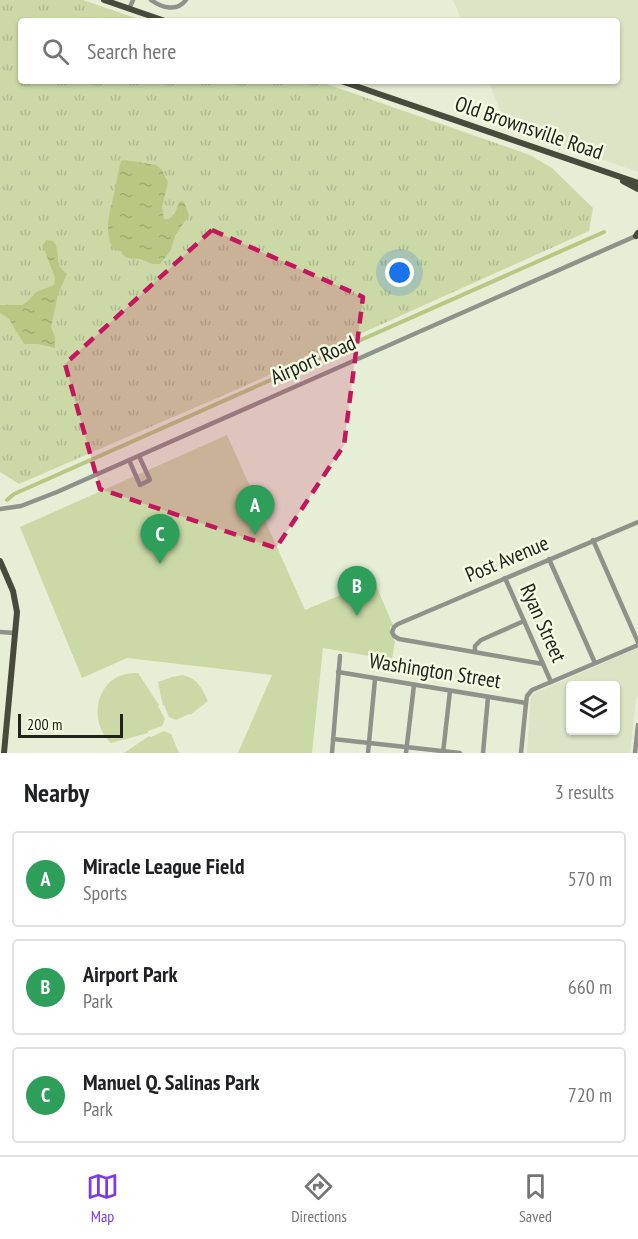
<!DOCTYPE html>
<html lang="en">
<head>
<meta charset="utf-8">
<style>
	:root { --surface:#fff; --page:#f6f6f6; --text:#202124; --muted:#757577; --line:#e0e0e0; --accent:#7c3aed }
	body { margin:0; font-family:"PT Sans Narrow",sans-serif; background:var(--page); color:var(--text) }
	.controls { position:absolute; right:18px; bottom:18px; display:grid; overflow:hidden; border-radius:6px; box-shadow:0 2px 4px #0004 }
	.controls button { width:54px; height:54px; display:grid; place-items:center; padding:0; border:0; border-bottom:2px solid var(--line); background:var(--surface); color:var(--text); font:30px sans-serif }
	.scale { position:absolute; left:18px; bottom:15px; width:105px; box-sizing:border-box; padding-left:6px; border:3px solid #21231b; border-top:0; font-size:16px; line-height:21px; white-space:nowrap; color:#21231b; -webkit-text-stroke:4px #f4fbe3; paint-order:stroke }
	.you { position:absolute; left:400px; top:273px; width:21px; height:21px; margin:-15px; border:4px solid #fff; border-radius:50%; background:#1a73e8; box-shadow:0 0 0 9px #1a73e833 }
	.badge { display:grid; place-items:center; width:39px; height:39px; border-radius:50%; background:var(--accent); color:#fff; font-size:20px; font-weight:700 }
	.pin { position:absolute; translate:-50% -50px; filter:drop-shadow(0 2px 3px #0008) }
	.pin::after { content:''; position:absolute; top:32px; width:21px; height:18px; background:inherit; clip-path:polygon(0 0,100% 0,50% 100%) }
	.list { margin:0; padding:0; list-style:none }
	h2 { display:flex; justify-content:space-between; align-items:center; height:78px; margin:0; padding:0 24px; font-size:26px }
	h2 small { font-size:20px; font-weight:400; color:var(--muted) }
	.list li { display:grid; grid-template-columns:39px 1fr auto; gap:18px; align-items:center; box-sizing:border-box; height:96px; margin:0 12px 12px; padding:0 12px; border:2px solid var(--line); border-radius:6px }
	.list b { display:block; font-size:22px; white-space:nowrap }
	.list p { margin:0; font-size:20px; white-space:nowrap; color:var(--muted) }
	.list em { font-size:20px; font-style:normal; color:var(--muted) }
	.icon { flex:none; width:33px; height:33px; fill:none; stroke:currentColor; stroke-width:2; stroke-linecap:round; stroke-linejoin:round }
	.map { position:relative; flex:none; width:638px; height:753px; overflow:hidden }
	.search { position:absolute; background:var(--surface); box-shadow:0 2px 4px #0004; left:18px; right:18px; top:18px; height:66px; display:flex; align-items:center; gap:15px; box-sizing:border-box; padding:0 21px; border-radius:6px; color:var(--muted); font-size:22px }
	.sheet { height:402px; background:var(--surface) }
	nav { display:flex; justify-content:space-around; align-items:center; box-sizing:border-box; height:84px; border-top:2px solid var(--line); background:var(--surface); font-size:16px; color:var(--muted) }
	nav a { display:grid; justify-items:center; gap:3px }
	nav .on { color:var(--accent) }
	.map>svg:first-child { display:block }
	.built { fill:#dbe4c5; fill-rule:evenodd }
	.grass { fill:url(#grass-tufts) }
	.park { fill:#cbd9a7 }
	.water { fill:url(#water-ripples) }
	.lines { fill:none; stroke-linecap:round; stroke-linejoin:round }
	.canal { stroke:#b7c884; stroke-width:4 }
	.minor { stroke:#8f9289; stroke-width:4.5 }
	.major { stroke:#474b3b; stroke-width:6 }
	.marked { fill:#c2185b; fill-opacity:0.2; stroke:#c2185b; stroke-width:4.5; stroke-dasharray:12 8; stroke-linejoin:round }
	.labels { text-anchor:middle; stroke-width:5; stroke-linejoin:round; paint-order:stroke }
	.street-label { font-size:21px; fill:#21231b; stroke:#f4fbe3 }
</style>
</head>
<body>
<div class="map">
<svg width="638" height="753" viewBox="0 0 638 753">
	<defs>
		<pattern id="grass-tufts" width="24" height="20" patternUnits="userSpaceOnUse" patternTransform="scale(1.5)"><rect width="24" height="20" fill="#cbd9a7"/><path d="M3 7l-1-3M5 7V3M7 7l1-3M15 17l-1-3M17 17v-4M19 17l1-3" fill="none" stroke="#aeba8f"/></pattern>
		<pattern id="water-ripples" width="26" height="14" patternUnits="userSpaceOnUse" patternTransform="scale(1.5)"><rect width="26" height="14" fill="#b7c884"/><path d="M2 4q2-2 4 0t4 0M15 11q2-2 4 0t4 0" fill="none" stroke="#9dac71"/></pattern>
	</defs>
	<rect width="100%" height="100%" fill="#e7eed6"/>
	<g class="built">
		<polygon points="453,0 638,0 638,172 507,126 488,81 617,81 617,21 462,21"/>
		<path d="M 638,648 L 638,697 L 636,698 L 630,753 L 527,753 L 531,697 L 535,693 ZM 570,686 L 616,686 L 616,730 L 570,730 Z"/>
	</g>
	<polygon class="grass" points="0,0 83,0 144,21 21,21 21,81 318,81 530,155 552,168 593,208 589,231 240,388 19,484 0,472"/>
	<g class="park">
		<polygon points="227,435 305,610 374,581 393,625 390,627 390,632 391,636 395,641 392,660 323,648 312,753 238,753 272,675 127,658 82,678 20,527"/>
		<path d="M 138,673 L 159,705 L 158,706 L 165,719 L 162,726 L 148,731 L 148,733 L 111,743 C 92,726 93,693 114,679 C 121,674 130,673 138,673 Z"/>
		<path d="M 182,675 C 197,678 202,688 208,701 L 190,715 L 189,714 L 176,720 L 169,717 L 164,705 L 163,706 L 158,682 L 172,677 Z"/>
		<polygon points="164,731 171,734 179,753 124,753 149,736 151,737"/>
	</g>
	<g class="water">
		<path d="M 125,160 L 156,165 L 162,170 L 168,182 L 162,207 L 164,219 L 169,219 L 175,213 L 179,202 L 182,201 L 184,202 L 189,215 L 175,236 L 171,250 L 160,264 L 152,264 L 140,259 L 128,258 L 123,255 L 121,251 L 114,250 C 102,230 111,210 115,189 C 117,180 118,171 121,161 Z"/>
		<path d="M 46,240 L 53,241 C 63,253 51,262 67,274 L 58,294 L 51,327 L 55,337 L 55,348 L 38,344 L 24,344 L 9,319 L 0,313 L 0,305 L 22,305 L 29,300 L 36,292 L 54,285 L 55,278 L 43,246 Z"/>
	</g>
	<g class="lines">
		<polyline class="canal" points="7,500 14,494 604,232"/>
		<g class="minor">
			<path d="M 151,0 C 162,8 177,12 186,0"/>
			<polyline points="129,9 133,0"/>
			<polyline points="129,460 140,485 150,480 139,456"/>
			<polyline points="0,509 21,506 57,492 638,235"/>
			<polyline points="593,540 638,642"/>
			<polyline points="549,559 595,663"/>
			<polyline points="505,578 551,682"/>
			<polyline points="0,632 15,633"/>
			<polyline points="475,652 475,646 481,640 524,621"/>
			<polyline points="543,664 399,639 394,636 392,632 394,627 398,624 638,522"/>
			<polyline points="338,672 526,703"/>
			<polyline points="333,739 460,753"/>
			<polyline points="332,753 340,656"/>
			<polyline points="368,753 375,679"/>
			<polyline points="406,753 414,685"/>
			<polyline points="443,753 450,691"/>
			<polyline points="483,753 488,697"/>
			<polyline points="521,753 526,703 527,696 532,690 638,645"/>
			<polyline points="635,753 638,725"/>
		</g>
		<g class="major">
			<polyline points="104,0 165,21"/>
			<polyline points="341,81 638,183"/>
			<polyline points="623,181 638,189"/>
			<polyline points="636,236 638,233"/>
			<polyline points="0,561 13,591 17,612 4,753"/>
		</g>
	</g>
	<path class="marked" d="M 212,230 L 363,297 L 344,445 L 276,548 L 100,489 L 65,364 Z"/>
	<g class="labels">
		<g class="street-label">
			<text transform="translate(529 128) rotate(19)" y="7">Old Brownsville Road</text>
			<text transform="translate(313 360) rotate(-24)" y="7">Airport Road</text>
			<text transform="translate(507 559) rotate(-23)" y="7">Post Avenue</text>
			<text transform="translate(543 623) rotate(66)" y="7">Ryan Street</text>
			<text transform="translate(435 671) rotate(9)" y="7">Washington Street</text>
		</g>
	</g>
</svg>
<div class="controls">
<button><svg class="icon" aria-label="layers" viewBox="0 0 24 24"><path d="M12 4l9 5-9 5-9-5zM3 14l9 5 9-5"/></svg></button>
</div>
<div class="scale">200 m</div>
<div class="you"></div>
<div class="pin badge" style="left:255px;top:535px;background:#2e9e5b">A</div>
<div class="pin badge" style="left:357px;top:616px;background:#2e9e5b">B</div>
<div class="pin badge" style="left:160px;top:564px;background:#2e9e5b">C</div>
<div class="search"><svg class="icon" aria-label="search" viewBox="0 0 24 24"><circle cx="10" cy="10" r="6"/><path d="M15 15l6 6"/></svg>Search here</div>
</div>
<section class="sheet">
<h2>Nearby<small>3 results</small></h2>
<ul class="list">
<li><span class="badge" style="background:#2e9e5b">A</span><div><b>Miracle League Field</b><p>Sports</p></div><em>570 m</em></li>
<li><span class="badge" style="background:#2e9e5b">B</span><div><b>Airport Park</b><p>Park</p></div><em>660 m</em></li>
<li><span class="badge" style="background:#2e9e5b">C</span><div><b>Manuel Q. Salinas Park</b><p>Park</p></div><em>720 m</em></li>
</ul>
</section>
<nav>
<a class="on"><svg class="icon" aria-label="map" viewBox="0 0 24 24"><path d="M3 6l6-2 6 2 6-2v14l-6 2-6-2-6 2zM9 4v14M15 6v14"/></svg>Map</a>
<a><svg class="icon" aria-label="directions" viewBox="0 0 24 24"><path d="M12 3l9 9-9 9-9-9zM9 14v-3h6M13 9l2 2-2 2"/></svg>Directions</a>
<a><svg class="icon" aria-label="saved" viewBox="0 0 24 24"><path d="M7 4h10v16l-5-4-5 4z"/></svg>Saved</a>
</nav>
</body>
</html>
